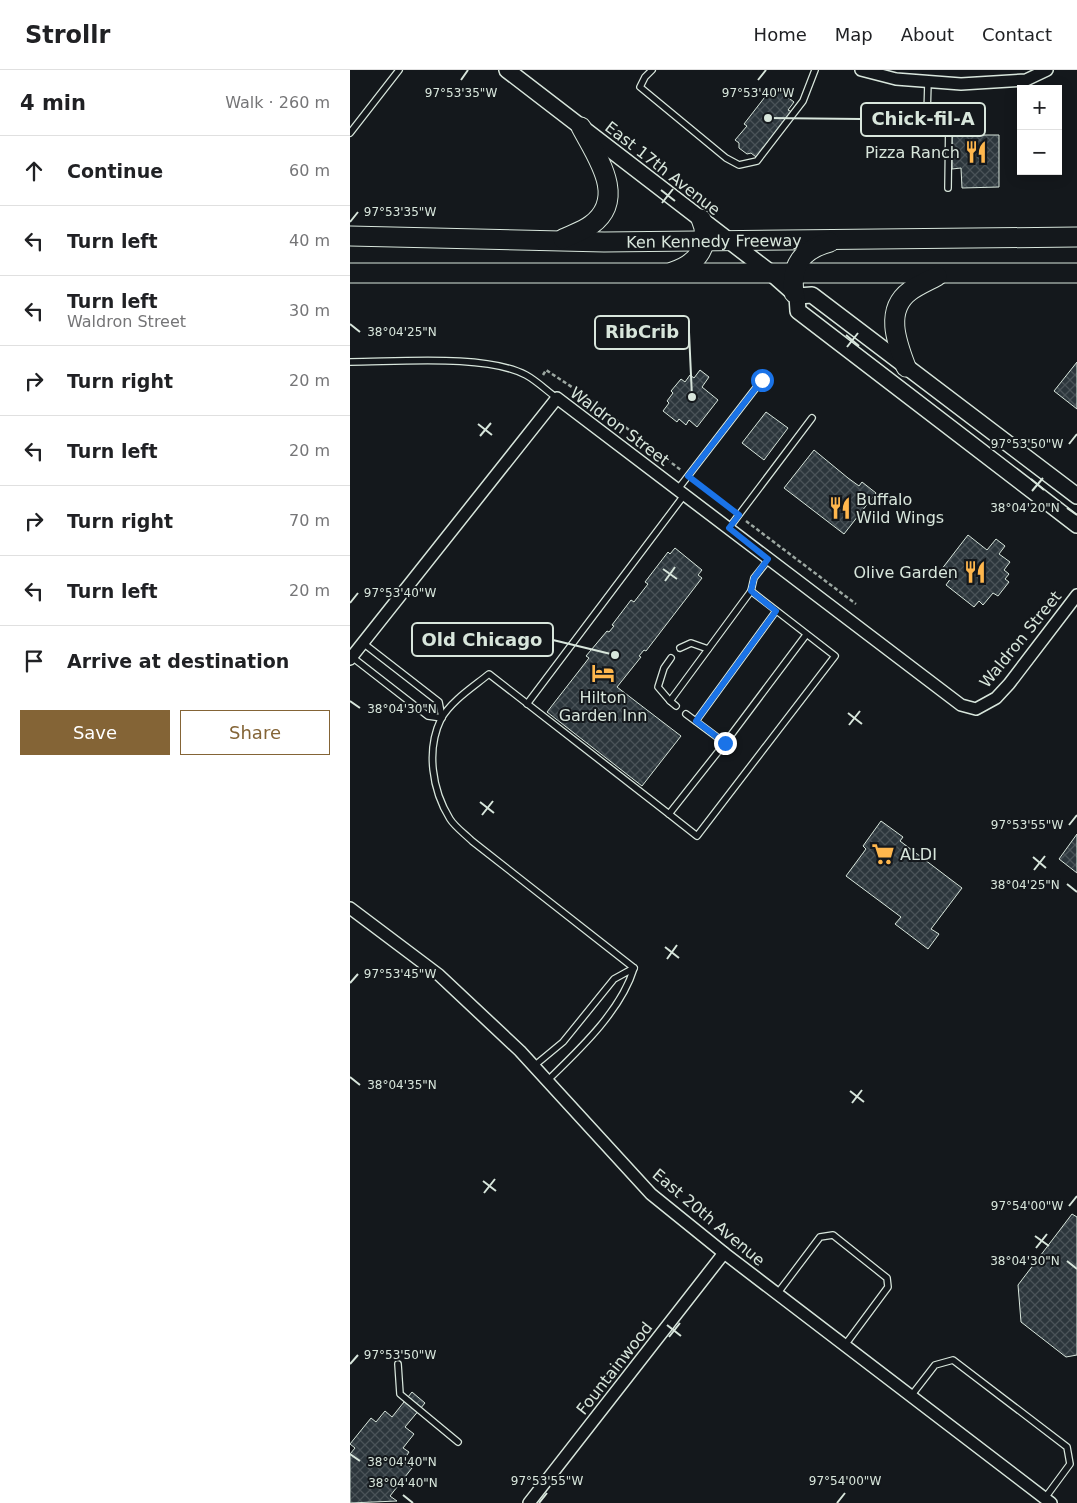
<!DOCTYPE html>
<html lang="en">
<head>
<meta charset="utf-8">
<style>
	:root { --surface:#fff; --page:#f2f2f2; --text:#202124; --muted:#757577; --line:#e0e0e0; --accent:#846436 }
	body { margin:0; font-family:"DejaVu Sans",sans-serif; background:var(--page); color:var(--text) }
	.controls { position:absolute; right:15px; top:15px; display:grid; overflow:hidden; border-radius:0px; box-shadow:0 2px 12px #0003 }
	.controls button { width:45px; height:45px; display:grid; place-items:center; padding:0; border:0; border-bottom:1px solid var(--line); background:var(--surface); color:var(--text); font:25px sans-serif }
	.stop { position:absolute; width:15px; height:15px; margin:-11px; border:4px solid #1a73e8; border-radius:50%; background:#fff }
	.stop.end { background:#1a73e8; border-color:#fff; box-shadow:0 1px 5px #0008 }
	.list { margin:0; padding:0; list-style:none }
	h2 { display:flex; justify-content:space-between; align-items:center; height:65px; margin:0; padding:0 20px; font-size:21px }
	h2 small { font-size:16px; font-weight:400; color:var(--muted) }
	.list li { display:grid; grid-template-columns:32px 1fr auto; gap:15px; align-items:center; box-sizing:border-box; height:70px; padding:0 20px; border-top:1px solid var(--line) }
	.list b { display:block; font-size:19px; white-space:nowrap }
	.list p { margin:0; font-size:16px; white-space:nowrap; color:var(--muted) }
	.list em { font-size:16px; font-style:normal; color:var(--muted) }
	.actions { display:flex; gap:10px; padding:15px 20px }
	.actions a { flex:1; padding:11px 0; border:1px solid var(--accent); border-radius:0px; text-align:center; font-size:18px; color:var(--accent) }
	.actions .main { background:var(--accent); color:#fff }
	.icon { flex:none; width:28px; height:28px; fill:none; stroke:currentColor; stroke-width:2; stroke-linecap:round; stroke-linejoin:round }
	.map { position:relative; flex:none; width:727px; height:1433px; overflow:hidden }
	header { display:flex; align-items:center; gap:30px; box-sizing:border-box; height:70px; padding:0 25px; background:var(--surface); border-bottom:1px solid var(--line) }
	header strong { font-size:24px }
	nav { display:flex; gap:28px; margin-inline-start:auto; font-size:18px }
	main { display:flex }
	aside { flex:1; background:var(--surface) }
	.map>svg:first-child { display:block }
	.building { fill:url(#building-cross-hatch); stroke:#d8e6dc }
	.lines { fill:none; stroke-linecap:round; stroke-linejoin:round }
	.service-casing { stroke:#d8e6dc; stroke-width:8 }
	.minor-casing { stroke:#d8e6dc; stroke-width:14 }
	.tertiary-casing { stroke:#d8e6dc; stroke-width:18 }
	.trunk-casing { stroke:#d8e6dc; stroke-width:21 }
	.path { stroke:#9da8a2; stroke-width:2.5; stroke-dasharray:4 2.5; stroke-linecap:butt }
	.service { stroke:#14181c; stroke-width:5.5 }
	.minor { stroke:#14181c; stroke-width:11 }
	.tertiary { stroke:#14181c; stroke-width:15 }
	.trunk { stroke:#14181c; stroke-width:19 }
	.route { stroke:#1a73e8; stroke-width:6 }
	.ticks { fill:none; stroke:#d8e6dc; stroke-width:2 }
	.labels { text-anchor:middle; stroke-width:4; stroke-linejoin:round; paint-order:stroke }
	.poi-label { font-size:16px; fill:#d8e6dc; stroke:#14181c; text-anchor:end }
	.street-label { font-size:16px; fill:#d8e6dc; stroke:#14181c }
	.ticks-label { font-size:12px; text-anchor:middle; fill:#d8e6dc; stroke:#14181c; stroke-width:4; stroke-linejoin:round; paint-order:stroke }
	.leader { fill:none; stroke:#d8e6dc; stroke-width:2 }
	.callout-dot { fill:#d8e6dc; stroke:#14181c; stroke-width:2 }
	.callout { fill:#14181c; stroke:#d8e6dc; stroke-width:2 }
	.callout-label { font-size:18px; text-anchor:middle; font-weight:bold; fill:#d8e6dc }
</style>
</head>
<body>
<header>
<strong>Strollr</strong>
<nav><a>Home</a><a>Map</a><a>About</a><a>Contact</a></nav>
</header>
<main>
<aside>
<h2>4 min<small>Walk · 260 m</small></h2>
<ul class="list">
<li><svg class="icon" aria-label="ahead" viewBox="0 0 24 24"><path d="M12 20V5M6 11l6-6 6 6"/></svg><div><b>Continue</b></div><em>60 m</em></li>
<li><svg class="icon" aria-label="left" viewBox="0 0 24 24"><path d="M17 20v-9H6M10 6l-5 5 5 5"/></svg><div><b>Turn left</b></div><em>40 m</em></li>
<li><svg class="icon" aria-label="left" viewBox="0 0 24 24"><path d="M17 20v-9H6M10 6l-5 5 5 5"/></svg><div><b>Turn left</b><p>Waldron Street</p></div><em>30 m</em></li>
<li><svg class="icon" aria-label="right" viewBox="0 0 24 24"><path d="M7 20v-9h11M14 6l5 5-5 5"/></svg><div><b>Turn right</b></div><em>20 m</em></li>
<li><svg class="icon" aria-label="left" viewBox="0 0 24 24"><path d="M17 20v-9H6M10 6l-5 5 5 5"/></svg><div><b>Turn left</b></div><em>20 m</em></li>
<li><svg class="icon" aria-label="right" viewBox="0 0 24 24"><path d="M7 20v-9h11M14 6l5 5-5 5"/></svg><div><b>Turn right</b></div><em>70 m</em></li>
<li><svg class="icon" aria-label="left" viewBox="0 0 24 24"><path d="M17 20v-9H6M10 6l-5 5 5 5"/></svg><div><b>Turn left</b></div><em>20 m</em></li>
<li><svg class="icon" aria-label="arrive" viewBox="0 0 24 24"><path d="M6 21V4h12l-3 4 3 4H6"/></svg><div><b>Arrive at destination</b></div></li>
</ul>
<div class="actions"><a class="main">Save</a><a>Share</a></div>
</aside>
<div class="map">
<svg width="727" height="1433" viewBox="0 0 727 1433">
	<defs>
		<pattern id="building-cross-hatch" width="8" height="8" patternUnits="userSpaceOnUse" patternTransform="scale(1.25)"><rect width="8" height="8" fill="#2c363c"/><path d="M0 0l8 8M0 8l8-8" fill="none" stroke="#4a5358"/></pattern>
	</defs>
	<rect width="100%" height="100%" fill="#14181c"/>
	<g class="building">
		<polygon points="427,19 444,32 438,40 442,42 406,87 401,83 397,84 389,78 389,73 385,70 397,56 394,54 418,23 421,26"/>
		<polygon points="602,65 649,65 649,117 612,118 611,98 602,99"/>
		<polygon points="727,292 727,339 704,321"/>
		<polygon points="350,300 359,307 352,317 368,330 347,357 339,350 336,355 329,349 327,352 313,341 319,333 317,331 323,323 321,321 331,309 335,312 340,305 344,308"/>
		<polygon points="416,342 438,358 414,390 392,373"/>
		<polygon points="464,380 498,408 509,416 512,412 526,423 494,464 434,418"/>
		<polygon points="618,465 637,480 646,469 655,476 649,484 660,492 654,500 659,504 655,509 659,512 648,526 643,523 633,535 629,531 624,537 596,515 601,508 591,500"/>
		<polygon points="325,478 352,500 348,505 352,508 296,581 294,580 289,586 291,587 267,617 331,666 292,716 197,642 239,588 236,586 257,561 259,562 264,556 262,555 281,530 284,532 298,514 295,512 318,482 320,484"/>
		<polygon points="531,751 553,767 550,771 612,818 581,859 589,864 578,879 545,854 551,847 496,806 516,779 513,776"/>
		<polygon points="727,764 727,803 709,789"/>
		<polygon points="722,1144 727,1147 727,1285 716,1287 671,1252 668,1215"/>
		<polygon points="62,1322 75,1333 55,1357 64,1364 53,1378 59,1382 53,1391 62,1398 40,1426 47,1431 0,1433 0,1384 5,1378 0,1374 21,1348 26,1352 35,1341 42,1347"/>
	</g>
	<g class="lines">
		<defs>
			<g id="service">
				<polyline points="302,0 295,7 290,17 376,88 389,95 407,91 453,31 465,0"/>
				<polyline points="577,45 578,12"/>
				<polyline points="0,63 49,0"/>
				<polyline points="598,118 599,45"/>
				<path d="M 0,292 C 47,292 136,284 176,305 C 187,311 197,321 207,328"/>
				<polyline points="328,419 412,310"/>
				<polyline points="379,458 462,348"/>
				<polyline points="330,578 341,573 358,579"/>
				<polyline points="2,587 78,646 92,648 89,632 13,573"/>
				<polyline points="320,631 308,617 314,598 321,588"/>
				<polyline points="177,634 335,424"/>
				<polyline points="326,636 320,631 401,521 404,508 419,489"/>
				<polyline points="346,651 426,541"/>
				<polyline points="375,673 456,565"/>
				<polyline points="319,744 347,766 485,586 401,521"/>
				<path d="M 284,898 L 122,771 C 115,764 105,757 100,749 C 82,720 76,680 91,649 C 101,631 123,617 139,604 L 319,744 L 375,673 L 336,644"/>
				<path d="M 184,996 L 213,972 L 264,909 L 284,898 C 271,941 229,980 197,1011"/>
				<polyline points="427,1224 470,1167 483,1165 537,1208 538,1217 495,1275"/>
				<polyline points="48,1294 50,1324 108,1372"/>
				<polyline points="561,1326 585,1295 603,1290 717,1377 720,1394 695,1428"/>
			</g>
			<g id="minor">
				<polyline points="511,0 546,9 611,14 676,10 697,0"/>
				<polyline points="0,589 207,328 611,635 626,639 646,628 659,614 727,525"/>
				<polyline points="0,838 89,905 170,981 301,1124 374,1183 701,1433"/>
				<polyline points="179,1433 374,1183"/>
			</g>
			<g id="tertiary">
				<polyline points="157,0 421,203 447,226 462,225 727,426"/>
				<polyline points="447,226 448,241 727,455"/>
			</g>
			<g id="trunk">
				<path id="s1" d="M 0,166 L 254,172 L 727,167"/>
				<path d="M 213,169 C 223,164 233,161 241,155 C 278,128 246,86 231,57"/>
				<path d="M 322,202 C 348,194 362,174 351,149"/>
				<polyline points="0,203 727,203"/>
				<path d="M 444,223 C 440,195 453,179 480,172"/>
				<path d="M 556,297 C 547,273 534,240 560,221 C 568,215 578,211 587,206"/>
			</g>
		</defs>
		<use href="#service" class="service-casing"/>
		<use href="#minor" class="minor-casing"/>
		<use href="#tertiary" class="tertiary-casing"/>
		<use href="#trunk" class="trunk-casing"/>
		<g class="path">
			<polyline points="193,305 196,300 234,325 332,401"/>
			<polyline points="345,411 382,440"/>
			<polyline points="396,451 506,534"/>
		</g>
		<use href="#service" class="service"/>
		<use href="#minor" class="minor"/>
		<use href="#tertiary" class="tertiary"/>
		<use href="#trunk" class="trunk"/>
	</g>
	<g class="lines">
		<polyline class="route" points="375,673 346,651 426,541 401,521 404,508 418,489 379,458 389,445 338,406 412,310"/>
	</g>
	<path class="ticks" d="M 111,10 L 118,0M 408,10 L 416,0M 311,120 L 325,131M 312,133 L 323,119M 0,152 L 8,142M 0,254 L 10,262M 496,265 L 509,276M 497,277 L 508,263M 128,354 L 142,365M 130,366 L 141,353M 719,374 L 727,364M 681,409 L 694,420M 682,421 L 693,408M 717,438 L 727,445M 313,499 L 327,509M 315,511 L 325,497M 0,533 L 8,523M 0,631 L 10,638M 498,643 L 512,654M 499,655 L 510,641M 130,732 L 144,743M 132,745 L 143,731M 719,755 L 727,745M 683,787 L 696,798M 684,800 L 695,786M 717,814 L 727,822M 315,877 L 329,888M 317,889 L 327,875M 0,913 L 8,904M 0,1007 L 10,1015M 500,1021 L 514,1032M 502,1033 L 512,1020M 133,1111 L 146,1121M 134,1123 L 145,1109M 719,1136 L 727,1126M 685,1166 L 699,1176M 686,1178 L 697,1164M 717,1191 L 727,1199M 317,1255 L 331,1266M 319,1267 L 330,1253M 0,1294 L 8,1285M 0,1384 L 10,1391M 53,1425 L 63,1433M 189,1433 L 197,1423M 487,1433 L 495,1423"/>
	<defs>
		<symbol id="restaurant-bare" viewBox="-9 -9 18 18"><path d="M-5-6h1v4h1v-4h1v4h1v-4h1v5L-1.5 .5V6h-2V.5L-5-1ZM5-6V6H3V1.5H1.5Q1.5-4 5-6Z" fill="#ffb74d" stroke="#14181c" stroke-width="2.5" paint-order="stroke"/></symbol>
		<symbol id="hotel-bare" viewBox="-9 -9 18 18"><path d="M-6-4.5h1.5V1H6V5H4.5V3h-9V5H-6ZM-4 0a1.8 1.8 0 1 1 3.6 0ZM.5 0V-2.5h3Q6-2.5 6 0Z" fill="#ffb74d" stroke="#14181c" stroke-width="2.5" paint-order="stroke"/></symbol>
		<symbol id="supermarket-bare" viewBox="-9 -9 18 18"><path d="M-6-5.5h2.5l.6 2H6L4.5 2H-2.5L-4.4-4H-6ZM-1.5 3.2a1.3 1.3 0 1 0 .1 0ZM3 3.2a1.3 1.3 0 1 0 .1 0Z" fill="#ffb74d" stroke="#14181c" stroke-width="2.5" paint-order="stroke"/></symbol>
	</defs>
	<g fill-rule="evenodd">
		<use href="#restaurant-bare" x="610" y="66" width="32" height="32"/>
		<use href="#restaurant-bare" x="474" y="422" width="32" height="32"/>
		<use href="#restaurant-bare" x="609" y="486" width="32" height="32"/>
		<use href="#hotel-bare" x="237" y="587" width="32" height="32"/>
		<use href="#supermarket-bare" x="517" y="768" width="32" height="32"/>
	</g>
	<g class="labels">
		<g class="poi-label">
			<text x="610" y="88">Pizza Ranch</text>
			<text x="506" y="435" text-anchor="start">Buffalo<tspan x="506" dy="18">Wild Wings</tspan></text>
			<text x="608" y="508">Olive Garden</text>
			<text x="253" y="633" text-anchor="middle">Hilton<tspan x="253" dy="18">Garden Inn</tspan></text>
			<text x="550" y="790" text-anchor="start">ALDI</text>
		</g>
		<g class="street-label">
			<text transform="translate(313 98) rotate(38)" y="6">East 17th Avenue</text>
			<text dy="6" stroke="none"><textPath href="#s1" startOffset="364">Ken Kennedy Freeway</textPath></text>
			<text transform="translate(270 356) rotate(37)" y="6">Waldron Street</text>
			<text transform="translate(670 569) rotate(-51)" y="6">Waldron Street</text>
			<text transform="translate(359 1147) rotate(40)" y="6">East 20th Avenue</text>
			<text transform="translate(264 1298) rotate(-52)" y="6">Fountainwood</text>
		</g>
	</g>
	<g class="ticks-label">
		<text x="111" y="27">97°53'35"W</text>
		<text x="408" y="27">97°53'40"W</text>
		<text x="50" y="146">97°53'35"W</text>
		<text x="52" y="266">38°04'25"N</text>
		<text x="677" y="378">97°53'50"W</text>
		<text x="675" y="442">38°04'20"N</text>
		<text x="50" y="527">97°53'40"W</text>
		<text x="52" y="643">38°04'30"N</text>
		<text x="677" y="759">97°53'55"W</text>
		<text x="675" y="819">38°04'25"N</text>
		<text x="50" y="908">97°53'45"W</text>
		<text x="52" y="1019">38°04'35"N</text>
		<text x="677" y="1140">97°54'00"W</text>
		<text x="675" y="1195">38°04'30"N</text>
		<text x="50" y="1289">97°53'50"W</text>
		<text x="52" y="1396">38°04'40"N</text>
		<text x="197" y="1415">97°53'55"W</text>
		<text x="495" y="1415">97°54'00"W</text>
		<text x="53" y="1417">38°04'40"N</text>
	</g>
	<path class="leader" d="M418 48L511 49M342 327L339 262M265 585L203 570"/>
	<g class="callout-dot">
		<circle cx="418" cy="48" r="5"/>
		<circle cx="342" cy="327" r="5"/>
		<circle cx="265" cy="585" r="5"/>
	</g>
	<g class="callout">
		<rect x="511" y="33" width="124" height="33" rx="5"/>
		<rect x="245" y="246" width="94" height="33" rx="5"/>
		<rect x="62" y="553" width="141" height="33" rx="5"/>
	</g>
	<g class="callout-label">
		<text x="573" y="55">Chick-fil-A</text>
		<text x="292" y="268">RibCrib</text>
		<text x="132" y="576">Old Chicago</text>
	</g>
</svg>
<div class="controls">
<button>+</button>
<button>−</button>
</div>
<div class="stop" style="left:412px;top:310px"></div>
<div class="stop end" style="left:375px;top:673px"></div>
</div>
</main>
</body>
</html>
